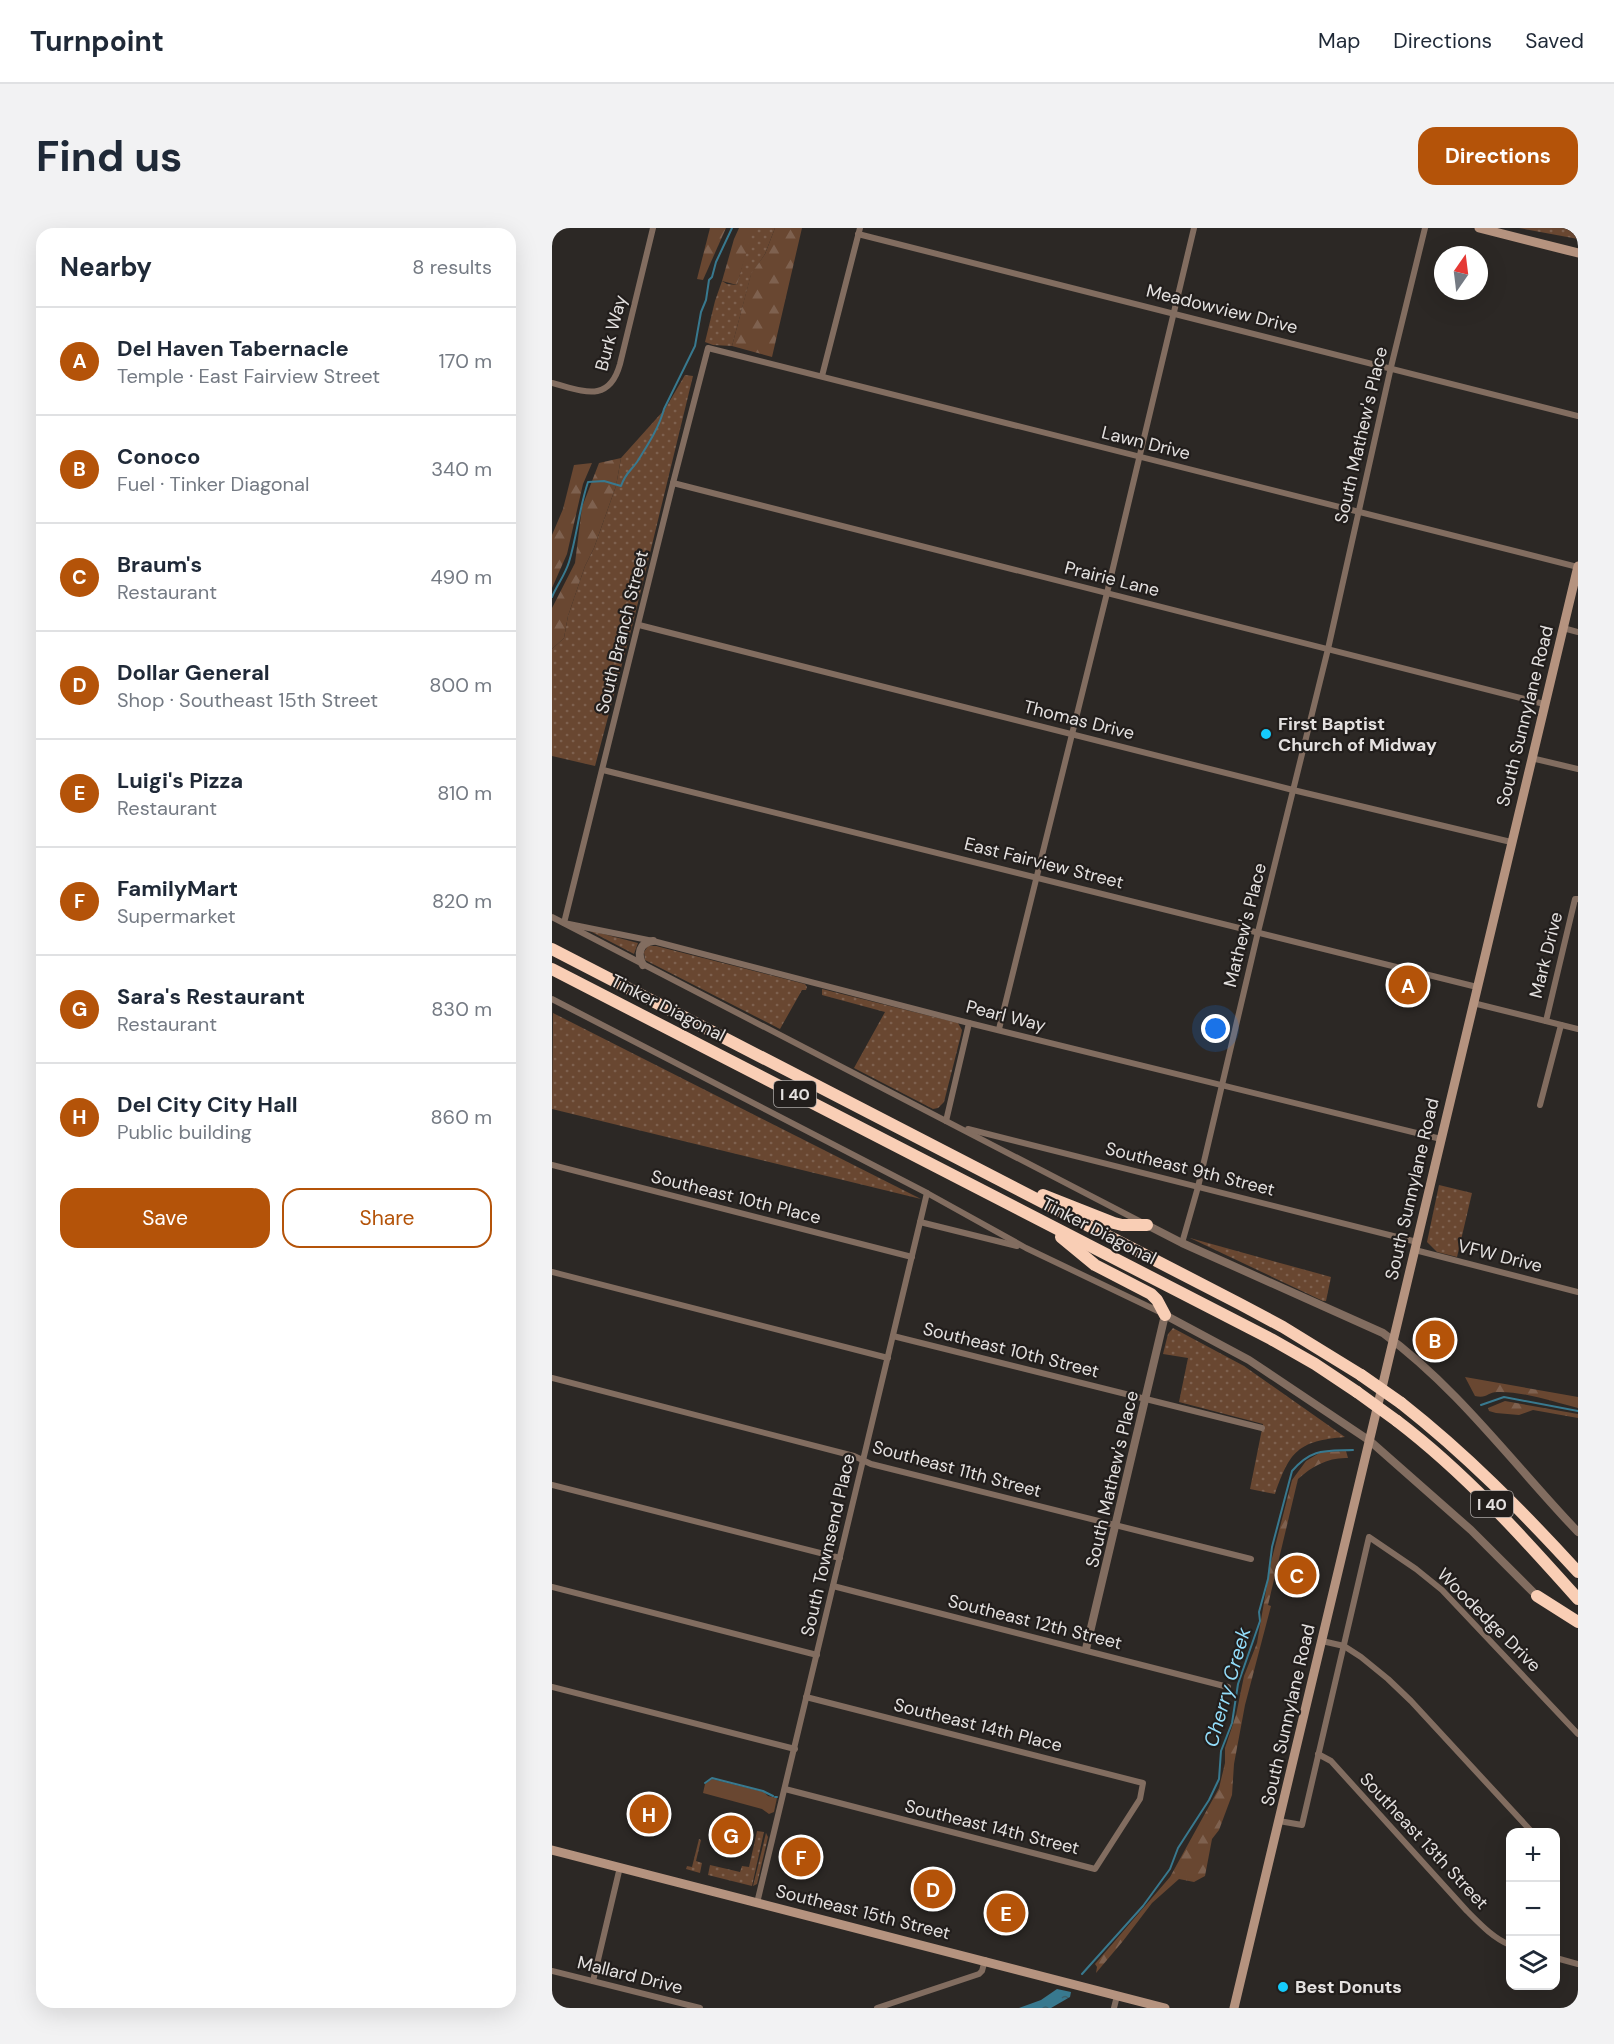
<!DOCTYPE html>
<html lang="en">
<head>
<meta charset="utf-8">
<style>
	:root { --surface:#fff; --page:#f2f2f3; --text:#1f2937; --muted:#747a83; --line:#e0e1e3; --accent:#b45309 }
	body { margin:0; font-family:"DM Sans",sans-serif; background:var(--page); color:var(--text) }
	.controls { position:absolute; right:18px; bottom:18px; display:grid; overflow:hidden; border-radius:12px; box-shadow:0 6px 24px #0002 }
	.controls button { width:54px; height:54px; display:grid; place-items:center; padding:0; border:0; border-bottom:2px solid var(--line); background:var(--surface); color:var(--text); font:30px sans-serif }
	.compass { position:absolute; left:882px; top:18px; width:54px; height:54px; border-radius:50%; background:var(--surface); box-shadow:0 6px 24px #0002; rotate:14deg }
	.you { position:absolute; left:664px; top:801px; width:21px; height:21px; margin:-15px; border:4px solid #fff; border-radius:50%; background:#1a73e8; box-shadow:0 0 0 9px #1a73e833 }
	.badge { display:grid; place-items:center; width:39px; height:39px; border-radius:50%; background:var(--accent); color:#fff; font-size:20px; font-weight:700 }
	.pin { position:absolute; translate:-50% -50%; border:3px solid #fff; box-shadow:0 2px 6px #0006 }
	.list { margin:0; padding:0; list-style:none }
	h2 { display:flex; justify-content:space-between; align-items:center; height:78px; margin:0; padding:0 24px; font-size:26px }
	h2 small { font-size:20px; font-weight:400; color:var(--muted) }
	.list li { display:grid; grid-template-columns:39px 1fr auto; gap:18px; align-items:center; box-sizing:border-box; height:108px; padding:0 24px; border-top:2px solid var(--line) }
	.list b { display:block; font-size:22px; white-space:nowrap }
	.list p { margin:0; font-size:20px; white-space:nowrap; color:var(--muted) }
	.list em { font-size:20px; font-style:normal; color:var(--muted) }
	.actions { display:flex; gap:12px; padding:18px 24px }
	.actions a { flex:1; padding:14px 0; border:2px solid var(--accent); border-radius:18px; text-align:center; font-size:21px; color:var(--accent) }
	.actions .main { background:var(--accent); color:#fff }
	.icon { flex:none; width:33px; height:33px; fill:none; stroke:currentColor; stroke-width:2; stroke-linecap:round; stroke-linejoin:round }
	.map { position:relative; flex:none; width:1026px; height:1780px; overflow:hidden; border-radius:18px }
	header { display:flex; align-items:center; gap:36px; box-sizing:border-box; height:84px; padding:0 30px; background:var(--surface); border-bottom:2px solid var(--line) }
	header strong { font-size:28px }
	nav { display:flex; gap:33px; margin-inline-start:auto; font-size:21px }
	.intro { display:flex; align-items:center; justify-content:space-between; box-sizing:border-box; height:144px; padding:0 36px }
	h1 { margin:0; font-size:42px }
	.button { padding:15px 27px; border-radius:18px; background:var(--accent); color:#fff; font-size:21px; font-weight:700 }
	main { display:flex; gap:36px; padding:0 36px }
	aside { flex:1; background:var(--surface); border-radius:18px; box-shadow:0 6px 24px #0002 }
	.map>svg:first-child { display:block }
	.grass { fill:url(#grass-dots) }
	.forest { fill:url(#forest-firs) }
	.park { fill:#694731 }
	.water { fill:url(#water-ripples) }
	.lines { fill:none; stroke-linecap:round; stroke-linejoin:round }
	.stream { stroke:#38798f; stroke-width:2 }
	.minor { stroke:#826d60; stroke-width:6 }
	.tertiary { stroke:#826d60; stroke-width:8 }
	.secondary { stroke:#b5937f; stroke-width:9 }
	.motorway { stroke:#f9ceb5; stroke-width:12 }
	.motorway-bridge { stroke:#f9ceb5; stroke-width:12 }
	.poi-dot { fill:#15cafb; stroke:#221e1c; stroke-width:2 }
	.labels { text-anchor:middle; stroke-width:4.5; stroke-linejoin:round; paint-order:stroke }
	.shield { fill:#221e1c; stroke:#aaa6a5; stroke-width:1.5 }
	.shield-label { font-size:16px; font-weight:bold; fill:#e4e1e0 }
	.street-label { font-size:18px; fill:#e4e1e0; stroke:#221e1c }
	.poi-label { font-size:18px; font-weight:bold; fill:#e4e1e0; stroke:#221e1c; text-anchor:start }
	.water-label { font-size:20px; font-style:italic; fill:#93ddfa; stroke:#221e1c }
</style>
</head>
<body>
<header>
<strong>Turnpoint</strong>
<nav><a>Map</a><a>Directions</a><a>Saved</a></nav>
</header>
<div class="intro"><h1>Find us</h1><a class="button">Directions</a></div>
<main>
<aside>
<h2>Nearby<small>8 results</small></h2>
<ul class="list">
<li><span class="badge">A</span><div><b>Del Haven Tabernacle</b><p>Temple · East Fairview Street</p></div><em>170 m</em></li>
<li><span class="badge">B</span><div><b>Conoco</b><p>Fuel · Tinker Diagonal</p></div><em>340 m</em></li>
<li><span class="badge">C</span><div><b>Braum's</b><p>Restaurant</p></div><em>490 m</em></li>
<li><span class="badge">D</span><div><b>Dollar General</b><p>Shop · Southeast 15th Street</p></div><em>800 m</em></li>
<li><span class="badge">E</span><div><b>Luigi's Pizza</b><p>Restaurant</p></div><em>810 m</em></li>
<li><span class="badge">F</span><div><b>FamilyMart</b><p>Supermarket</p></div><em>820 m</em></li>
<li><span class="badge">G</span><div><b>Sara's Restaurant</b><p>Restaurant</p></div><em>830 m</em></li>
<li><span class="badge">H</span><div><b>Del City City Hall</b><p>Public building</p></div><em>860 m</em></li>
</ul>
<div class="actions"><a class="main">Save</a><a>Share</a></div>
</aside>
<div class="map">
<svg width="1026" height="1780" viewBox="0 0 1026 1780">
	<defs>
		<pattern id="grass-dots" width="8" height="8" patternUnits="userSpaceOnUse" patternTransform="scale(1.5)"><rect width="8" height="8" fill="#694731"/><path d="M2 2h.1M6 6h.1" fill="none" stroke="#7e614f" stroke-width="1.8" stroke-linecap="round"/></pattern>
		<pattern id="forest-firs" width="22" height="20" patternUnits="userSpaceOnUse" patternTransform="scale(1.5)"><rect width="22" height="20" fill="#694731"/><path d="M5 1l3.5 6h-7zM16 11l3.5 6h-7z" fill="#7e614f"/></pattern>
		<pattern id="water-ripples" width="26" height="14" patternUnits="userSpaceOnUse" patternTransform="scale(1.5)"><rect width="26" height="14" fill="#38798f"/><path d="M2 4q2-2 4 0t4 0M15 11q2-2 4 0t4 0" fill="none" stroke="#3d616d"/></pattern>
	</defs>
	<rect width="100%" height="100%" fill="#2c2825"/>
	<g class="grass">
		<polygon points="200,0 223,0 213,26 199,47 180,118 161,117 153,114 163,73 170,53 175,56 185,57"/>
		<polygon points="967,0 1026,0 1026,11"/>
		<polygon points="133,147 141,148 81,395 43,538 0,528 0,421 12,410 16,388 33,338 42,320 64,258 69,230 113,181"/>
		<polygon points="36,702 86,715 82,726"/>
		<polygon points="96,718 104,718 253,756 255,759 254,762 250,762 228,801 93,732 92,724"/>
		<polygon points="270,761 406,795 410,802 409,807 392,874 386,880 381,881 302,840 333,784 270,767"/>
		<polygon points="1,785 369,971 0,881"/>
		<polygon points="887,957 920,965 905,1029 885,1024 875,1014"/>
		<polygon points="638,1010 779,1049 774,1073 771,1073"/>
		<path d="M 621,1100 L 692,1138 L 793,1209 C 746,1213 738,1223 723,1266 L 698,1261 L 711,1196 L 627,1174 L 636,1130 L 611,1126 L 616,1106 Z"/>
		<polygon points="205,1603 212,1604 200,1658 156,1647 158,1637 188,1644 190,1638 197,1639"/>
		<polygon points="214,1605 216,1609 205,1656 201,1658"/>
		<polygon points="147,1611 149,1612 144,1633 150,1635 148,1645 134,1641 135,1638 140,1639"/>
	</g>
	<g class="forest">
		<polygon points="158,0 174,0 151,52 145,51 146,47"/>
		<polygon points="187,0 200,0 200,5 185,57 170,53 182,11"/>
		<polygon points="223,0 250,0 220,129 180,118 199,46 213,26"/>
		<polygon points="69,230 64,258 42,320 33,338 16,388 12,410 0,421 0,380 23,335 30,279 47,235"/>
		<polygon points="40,235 31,256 15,326 0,360 0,307 11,281 22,237"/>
		<path d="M 913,1149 L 1026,1169 L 1026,1180 C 1001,1174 971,1163 945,1164 C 936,1164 935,1171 923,1168 Z"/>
		<polygon points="953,1173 1026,1186 1026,1190 981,1182 967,1187 944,1185 937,1183 936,1180"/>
		<path d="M 794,1223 L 796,1230 C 777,1229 760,1238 746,1251 L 716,1377 L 719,1378 L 693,1477 L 682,1536 L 680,1567 L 667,1602 L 660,1611 L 653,1648 L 642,1654 L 627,1651 L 600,1675 L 571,1713 L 544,1745 L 545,1739 L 543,1736 L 618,1649 L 667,1560 L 673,1535 L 673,1520 L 684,1487 L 692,1448 L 705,1415 L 719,1334 L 740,1252 L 754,1233 L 769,1224 Z"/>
	</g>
	<polygon class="park" points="160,1551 212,1564 216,1568 225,1570 222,1584 217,1586 210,1581 151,1565 153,1556"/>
	<polygon class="water" points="505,1761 519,1764 518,1769 499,1780 467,1780 489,1772"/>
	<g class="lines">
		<g class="stream">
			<path d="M 0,369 C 5,357 13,347 17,334 C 25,308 27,281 36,254 L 52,253 L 69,258 C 74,244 78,244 85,234 C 95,218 107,200 112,181 L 143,118 L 149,84 L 154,72 L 157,52 L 160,49 L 164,34 L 180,0"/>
			<polyline points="929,1177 952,1169 1026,1183"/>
			<polyline points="153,1555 160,1550 211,1563 221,1568"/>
			<polyline points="223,1569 225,1569"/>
			<path d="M 530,1746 L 591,1678 L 618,1641 L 626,1620 L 657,1572 L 667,1551 L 669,1523 L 680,1495 L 686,1456 L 708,1393 L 707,1384 L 716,1351 L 720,1319 L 740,1243 C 760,1220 773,1223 801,1222"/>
		</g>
		<g class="minor">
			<polyline points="306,6 1026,188"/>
			<polyline points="270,148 308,0"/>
			<path d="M 0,155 C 31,163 57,176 68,136 L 101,0"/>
			<polyline points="121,255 992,476"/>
			<polyline points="87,397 741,562 959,614"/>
			<polyline points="1011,400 1026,404"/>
			<polyline points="979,530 1026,541"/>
			<polyline points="51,542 925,759"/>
			<polyline points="0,689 591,995"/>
			<polyline points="0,771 375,965 474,1020 610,1085"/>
			<polyline points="921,775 1026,801"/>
			<polyline points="994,793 1023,671 1026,671"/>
			<polyline points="447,801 555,365 642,0"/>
			<polyline points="988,877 1009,797"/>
			<polyline points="394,893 417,795"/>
			<polyline points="416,901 865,1014"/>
			<polyline points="889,911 417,795 101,713 12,695 121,255 156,120 1026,339"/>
			<polyline points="0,937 360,1029"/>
			<polyline points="368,994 465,1018"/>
			<polyline points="630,1015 646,959 706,704 776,421 839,139 873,0"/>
			<polyline points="863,1022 1026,1064"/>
			<polyline points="0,1044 336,1130"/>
			<polyline points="341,1108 710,1200"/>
			<polyline points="0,1150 302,1228 319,1236 699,1331"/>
			<polyline points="0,1257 288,1330"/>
			<polyline points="281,1358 676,1459"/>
			<polyline points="0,1359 265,1427"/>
			<polyline points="770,1413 792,1418 809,1429 836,1451 859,1473 980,1604"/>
			<polyline points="0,1459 243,1521"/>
			<path d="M 766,1526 L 779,1533 L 915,1683 C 928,1696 941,1710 958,1717"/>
			<polyline points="233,1561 543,1641 588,1571 591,1555 254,1469"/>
			<polyline points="727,1593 750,1597 817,1309 864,1341 890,1362 1026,1506"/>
			<polyline points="205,1675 375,965"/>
			<polyline points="1004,1730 1026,1736"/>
			<polyline points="0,1743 148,1780"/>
			<polyline points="41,1753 68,1639"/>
			<polyline points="325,1780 427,1746 430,1743 433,1732"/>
			<polyline points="562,1780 565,1768"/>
		</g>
		<g class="tertiary">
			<path d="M 91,737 C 85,726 87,715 101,713"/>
			<path d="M 595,997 L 630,1015 L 831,1105 C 906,1160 962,1237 1026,1304"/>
			<polyline points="534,1421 613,1087 697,1132 818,1213 919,1302 985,1368"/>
		</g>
		<g class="secondary">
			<polyline points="927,0 1026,25"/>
			<polyline points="0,1622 613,1780"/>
			<polyline points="682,1780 1026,338"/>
		</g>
		<g class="motorway">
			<polyline points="0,721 688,1076 731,1099 809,1147"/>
			<polyline points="0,741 719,1111 763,1136 805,1164"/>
			<polyline points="491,967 562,995 570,997 595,997"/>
			<polyline points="509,1009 543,1037 599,1066 605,1072 613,1087"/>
			<path d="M 849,1175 C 915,1227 969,1282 1026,1344"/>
			<path d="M 845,1193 C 913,1245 969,1307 1026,1371"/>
			<polyline points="985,1368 1026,1394"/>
		</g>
		<g class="motorway-bridge">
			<polyline points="809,1147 849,1175"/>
			<polyline points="805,1164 845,1193"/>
		</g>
	</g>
	<g class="poi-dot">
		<circle cx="714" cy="506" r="6"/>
		<circle cx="731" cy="1759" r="6"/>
	</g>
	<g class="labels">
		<g class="shield">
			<rect x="222" y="853" width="42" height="26" rx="4.5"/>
			<rect x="919" y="1263" width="42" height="26" rx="4.5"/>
		</g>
		<g class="shield-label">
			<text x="243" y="872">I 40</text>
			<text x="940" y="1282">I 40</text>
		</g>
		<g class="street-label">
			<text transform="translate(670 81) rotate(14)" y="6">Meadowview Drive</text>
			<text transform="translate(59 105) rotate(-75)" y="6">Burk Way</text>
			<text transform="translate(809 207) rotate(-77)" y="6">South Mathew's Place</text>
			<text transform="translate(594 215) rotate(14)" y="6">Lawn Drive</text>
			<text transform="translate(560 351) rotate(14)" y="6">Prairie Lane</text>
			<text transform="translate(70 404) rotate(-76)" y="6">South Branch Street</text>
			<text transform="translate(973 488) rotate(-76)" y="6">South Sunnylane Road</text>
			<text transform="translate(527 492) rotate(14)" y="6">Thomas Drive</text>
			<text transform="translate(492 635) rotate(14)" y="6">East Fairview Street</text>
			<text transform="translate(693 697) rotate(-76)" y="6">Mathew's Place</text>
			<text transform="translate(994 727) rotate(-76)" y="6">Mark Drive</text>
			<text transform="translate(116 780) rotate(27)" y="6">Tinker Diagonal</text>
			<text transform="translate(454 788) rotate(14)" y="6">Pearl Way</text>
			<text transform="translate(638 941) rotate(14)" y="6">Southeast 9th Street</text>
			<text transform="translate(860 961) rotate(-77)" y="6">South Sunnylane Road</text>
			<text transform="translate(184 969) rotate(14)" y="6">Southeast 10th Place</text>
			<text transform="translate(547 1003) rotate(27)" y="6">Tinker Diagonal</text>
			<text transform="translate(948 1028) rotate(14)" y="6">VFW Drive</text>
			<text transform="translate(459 1122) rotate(14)" y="6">Southeast 10th Street</text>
			<text transform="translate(405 1241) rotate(15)" y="6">Southeast 11th Street</text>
			<text transform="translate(560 1251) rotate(-77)" y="6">South Mathew's Place</text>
			<text transform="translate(276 1317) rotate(-77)" y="6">South Townsend Place</text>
			<text transform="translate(937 1392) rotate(45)" y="6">Woodedge Drive</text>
			<text transform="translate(483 1394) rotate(14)" y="6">Southeast 12th Street</text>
			<text transform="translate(736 1487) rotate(-77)" y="6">South Sunnylane Road</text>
			<text transform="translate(426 1497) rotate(14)" y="6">Southeast 14th Place</text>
			<text transform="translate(440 1599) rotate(14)" y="6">Southeast 14th Street</text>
			<text transform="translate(872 1613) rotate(47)" y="6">Southeast 13th Street</text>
			<text transform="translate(311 1684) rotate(14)" y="6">Southeast 15th Street</text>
			<text transform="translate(78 1747) rotate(14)" y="6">Mallard Drive</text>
		</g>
		<g class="poi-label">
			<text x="726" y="502">First Baptist<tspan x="726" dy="21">Church of Midway</tspan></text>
			<text x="743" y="1765">Best Donuts</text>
		</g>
		<g class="water-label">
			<text transform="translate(675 1459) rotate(-74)" y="7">Cherry Creek</text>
		</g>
	</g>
</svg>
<div class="controls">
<button>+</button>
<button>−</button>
<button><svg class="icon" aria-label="layers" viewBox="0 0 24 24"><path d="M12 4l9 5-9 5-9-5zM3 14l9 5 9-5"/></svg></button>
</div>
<svg class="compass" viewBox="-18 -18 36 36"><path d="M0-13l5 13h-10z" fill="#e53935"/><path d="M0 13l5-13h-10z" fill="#747a83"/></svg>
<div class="you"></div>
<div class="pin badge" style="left:856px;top:757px">A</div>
<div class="pin badge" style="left:883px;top:1112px">B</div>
<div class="pin badge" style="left:745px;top:1347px">C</div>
<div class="pin badge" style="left:381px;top:1661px">D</div>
<div class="pin badge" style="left:454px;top:1685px">E</div>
<div class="pin badge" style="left:249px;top:1629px">F</div>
<div class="pin badge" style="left:179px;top:1607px">G</div>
<div class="pin badge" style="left:97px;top:1586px">H</div>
</div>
</main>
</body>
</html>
